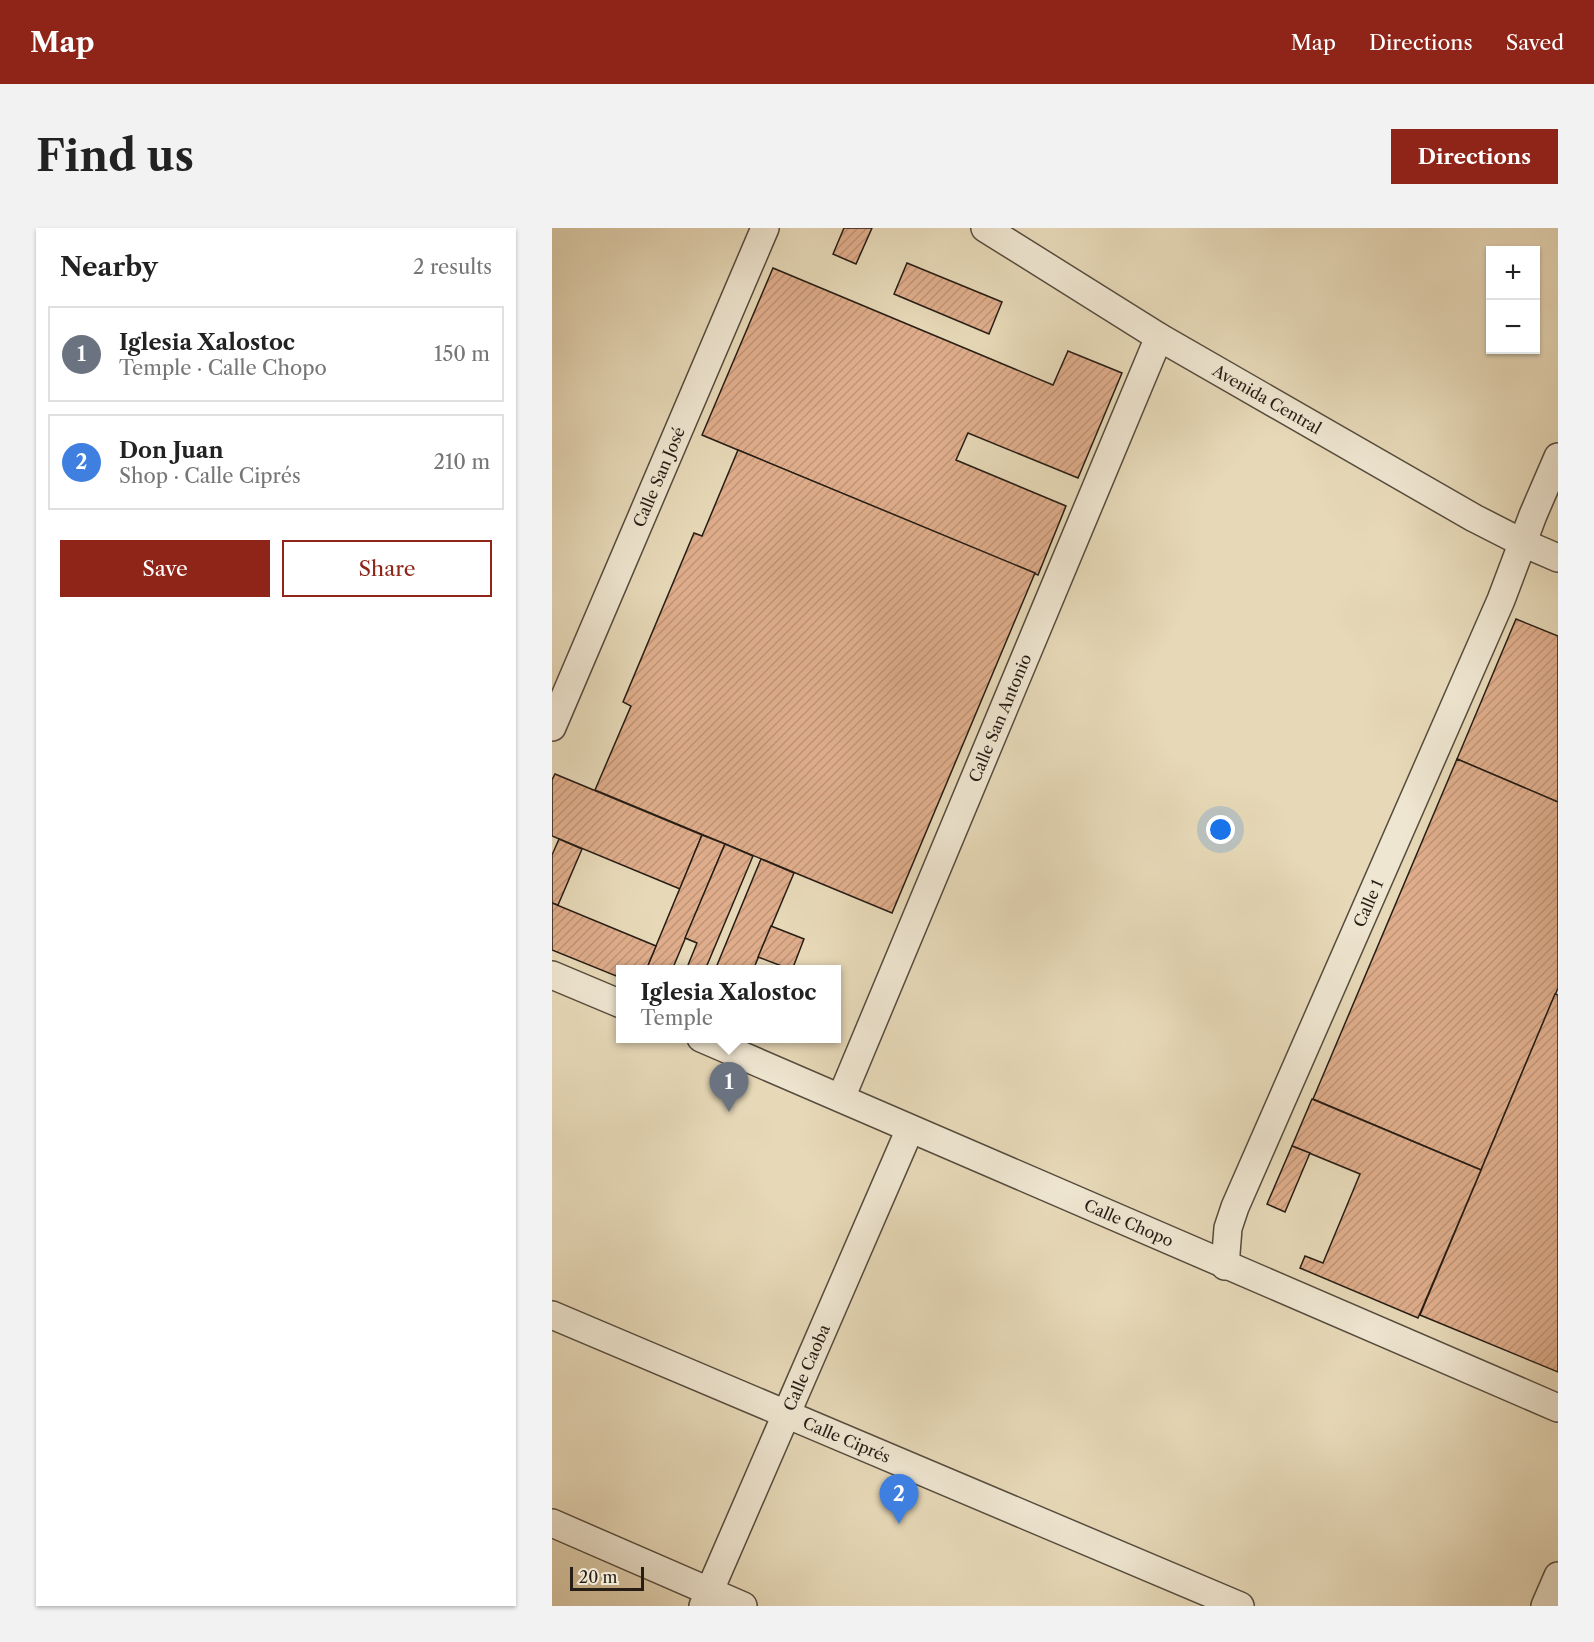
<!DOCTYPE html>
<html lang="en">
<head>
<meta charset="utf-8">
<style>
	:root { --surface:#fff; --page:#f2f2f2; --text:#222; --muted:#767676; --line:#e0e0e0; --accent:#8f2418 }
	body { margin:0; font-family:"Libre Caslon Text",serif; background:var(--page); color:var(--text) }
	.controls { position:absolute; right:18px; top:18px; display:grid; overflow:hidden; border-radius:0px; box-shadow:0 2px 4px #0004 }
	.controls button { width:54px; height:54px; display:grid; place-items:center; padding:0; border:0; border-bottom:2px solid var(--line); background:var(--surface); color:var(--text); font:30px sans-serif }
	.scale { position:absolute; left:18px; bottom:15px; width:74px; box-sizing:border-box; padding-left:6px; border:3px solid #261d15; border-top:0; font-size:16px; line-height:21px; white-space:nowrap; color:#261d15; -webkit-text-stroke:4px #efe6d1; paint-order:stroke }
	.you { position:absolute; left:669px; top:602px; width:21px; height:21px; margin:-15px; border:4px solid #fff; border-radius:50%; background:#1a73e8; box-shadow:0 0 0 9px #1a73e833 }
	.badge { display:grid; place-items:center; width:39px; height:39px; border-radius:50%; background:var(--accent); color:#fff; font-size:20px; font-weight:700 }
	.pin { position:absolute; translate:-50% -50px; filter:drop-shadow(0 2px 3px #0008) }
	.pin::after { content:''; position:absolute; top:32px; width:21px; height:18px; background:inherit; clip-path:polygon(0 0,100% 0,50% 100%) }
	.popup { position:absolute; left:64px; top:737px; width:225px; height:78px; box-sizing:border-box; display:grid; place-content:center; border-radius:0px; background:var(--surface); filter:drop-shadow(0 2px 4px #0005); font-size:20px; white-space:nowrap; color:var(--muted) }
	.popup b { font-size:22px; color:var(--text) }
	.popup::after { content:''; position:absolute; left:50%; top:100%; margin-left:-12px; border:12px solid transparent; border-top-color:var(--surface) }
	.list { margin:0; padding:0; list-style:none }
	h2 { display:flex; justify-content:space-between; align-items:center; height:78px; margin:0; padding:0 24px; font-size:26px }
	h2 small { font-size:20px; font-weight:400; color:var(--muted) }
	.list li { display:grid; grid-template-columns:39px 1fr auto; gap:18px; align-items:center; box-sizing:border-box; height:96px; margin:0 12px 12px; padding:0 12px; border:2px solid var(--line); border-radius:0px }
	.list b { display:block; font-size:22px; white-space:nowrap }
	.list p { margin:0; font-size:20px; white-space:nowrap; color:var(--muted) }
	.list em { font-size:20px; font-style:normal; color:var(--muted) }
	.actions { display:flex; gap:12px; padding:18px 24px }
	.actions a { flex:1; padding:14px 0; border:2px solid var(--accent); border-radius:0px; text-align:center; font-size:21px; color:var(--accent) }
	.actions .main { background:var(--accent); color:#fff }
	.map { position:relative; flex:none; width:1006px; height:1378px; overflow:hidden; border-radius:0px }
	header { display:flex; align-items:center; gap:36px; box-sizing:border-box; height:84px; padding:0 30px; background:var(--accent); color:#fff }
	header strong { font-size:28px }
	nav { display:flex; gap:33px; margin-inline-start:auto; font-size:21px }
	.intro { display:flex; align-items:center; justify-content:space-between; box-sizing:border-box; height:144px; padding:0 36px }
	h1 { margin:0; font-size:42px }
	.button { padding:15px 27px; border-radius:0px; background:var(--accent); color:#fff; font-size:21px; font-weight:700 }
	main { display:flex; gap:36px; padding:0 36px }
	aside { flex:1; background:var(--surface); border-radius:0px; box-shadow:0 2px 4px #0004 }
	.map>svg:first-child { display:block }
	.building { fill:url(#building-hatch); stroke:#261d15; stroke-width:1.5 }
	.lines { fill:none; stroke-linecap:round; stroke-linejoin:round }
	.minor-casing { stroke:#564c3e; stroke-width:30 }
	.minor { stroke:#efe6d1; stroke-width:27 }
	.labels { text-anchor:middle; stroke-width:4.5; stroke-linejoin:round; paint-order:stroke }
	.street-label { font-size:16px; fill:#261d15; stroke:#efe6d1 }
</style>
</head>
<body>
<header>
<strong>Map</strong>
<nav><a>Map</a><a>Directions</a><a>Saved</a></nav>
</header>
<div class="intro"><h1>Find us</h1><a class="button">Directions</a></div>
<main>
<aside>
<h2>Nearby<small>2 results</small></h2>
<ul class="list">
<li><span class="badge" style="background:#6b7280">1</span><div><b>Iglesia Xalostoc</b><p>Temple · Calle Chopo</p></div><em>150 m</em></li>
<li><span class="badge" style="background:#3f7fe0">2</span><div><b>Don Juan</b><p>Shop · Calle Ciprés</p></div><em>210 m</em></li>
</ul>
<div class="actions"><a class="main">Save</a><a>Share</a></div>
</aside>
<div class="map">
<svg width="1006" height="1378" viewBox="0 0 1006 1378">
	<defs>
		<pattern id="building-hatch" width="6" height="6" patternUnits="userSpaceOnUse" patternTransform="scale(1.5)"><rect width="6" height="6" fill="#dfad8b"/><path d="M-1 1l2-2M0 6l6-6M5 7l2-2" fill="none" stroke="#bf9477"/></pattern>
	</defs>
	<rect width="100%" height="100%" fill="#e7d9b8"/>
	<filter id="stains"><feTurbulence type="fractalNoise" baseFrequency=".00333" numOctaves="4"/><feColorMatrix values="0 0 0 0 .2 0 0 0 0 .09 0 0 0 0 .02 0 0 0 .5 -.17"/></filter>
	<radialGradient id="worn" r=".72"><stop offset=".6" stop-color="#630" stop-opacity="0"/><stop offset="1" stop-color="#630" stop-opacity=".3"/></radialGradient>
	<g class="building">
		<polygon points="292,0 320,0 304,36 281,26"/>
		<polygon points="355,35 450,74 437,106 342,66"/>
		<polygon points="221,40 501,157 516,123 570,145 526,250 416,205 404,232 514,278 486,347 150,207"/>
		<polygon points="186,222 483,345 340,685 43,562 79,478 71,474 142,305 150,308"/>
		<polygon points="964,391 1006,408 1006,574 905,531"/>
		<polygon points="905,531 1006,574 1006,760 929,942 761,871"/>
		<polygon points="3,546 150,607 128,661 0,608 0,552"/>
		<polygon points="150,607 173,616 120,742 94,742"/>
		<polygon points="7,611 30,621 6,677 0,675 0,627"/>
		<polygon points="173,616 201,628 153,742 134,742 145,715 133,710"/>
		<polygon points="209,631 242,645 201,742 163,742"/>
		<polygon points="0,675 104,718 94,742 69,742 69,750 0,722"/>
		<polygon points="219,698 252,711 240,742 206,729"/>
		<polygon points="1003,766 1006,767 1006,1144 868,1087"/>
		<polygon points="760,871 929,942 866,1090 748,1040 753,1028 771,1035 808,946 740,918"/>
		<polygon points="740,918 758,925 733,984 715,976"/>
	</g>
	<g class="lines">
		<defs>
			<g id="minor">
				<path id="s1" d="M 433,0 L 607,109 L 922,290 L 971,315 L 1006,330"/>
				<path id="s2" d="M 0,499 L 213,0"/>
				<polyline points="0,747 69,776"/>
				<path id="s3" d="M 149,810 L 1006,1180"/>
				<path id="s4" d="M 289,870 L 607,109"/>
				<path id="s5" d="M 673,1038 L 676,1000 L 683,979 L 949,372 L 981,287 L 1006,229"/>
				<path id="s6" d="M 0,1087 L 688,1378"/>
				<polyline points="0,1295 191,1378"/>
				<path id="s7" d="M 151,1378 L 358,901"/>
				<polyline points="993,1378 1006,1348"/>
			</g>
		</defs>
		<use href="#minor" class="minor-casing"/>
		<use href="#minor" class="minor"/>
	</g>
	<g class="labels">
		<g class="street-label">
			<text dy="6" stroke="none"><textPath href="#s1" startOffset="330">Avenida Central</textPath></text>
			<text dy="6" stroke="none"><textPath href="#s2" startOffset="272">Calle San José</textPath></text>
			<text dy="6" stroke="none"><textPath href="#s4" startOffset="412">Calle San Antonio</textPath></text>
			<text dy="6" stroke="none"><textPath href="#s5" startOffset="392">Calle 1</textPath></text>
			<text dy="6" stroke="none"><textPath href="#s3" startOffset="466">Calle Chopo</textPath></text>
			<text dy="6" stroke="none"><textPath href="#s7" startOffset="260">Calle Caoba</textPath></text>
			<text dy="6" stroke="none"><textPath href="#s6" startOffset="320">Calle Ciprés</textPath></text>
		</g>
	</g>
	<rect width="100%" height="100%" filter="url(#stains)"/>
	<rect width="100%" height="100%" fill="url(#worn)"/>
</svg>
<div class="controls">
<button>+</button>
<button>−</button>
</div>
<div class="scale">20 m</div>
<div class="you"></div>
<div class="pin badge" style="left:177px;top:884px;background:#6b7280">1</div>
<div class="popup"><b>Iglesia Xalostoc</b>Temple</div>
<div class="pin badge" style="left:347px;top:1296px;background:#3f7fe0">2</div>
</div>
</main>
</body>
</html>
